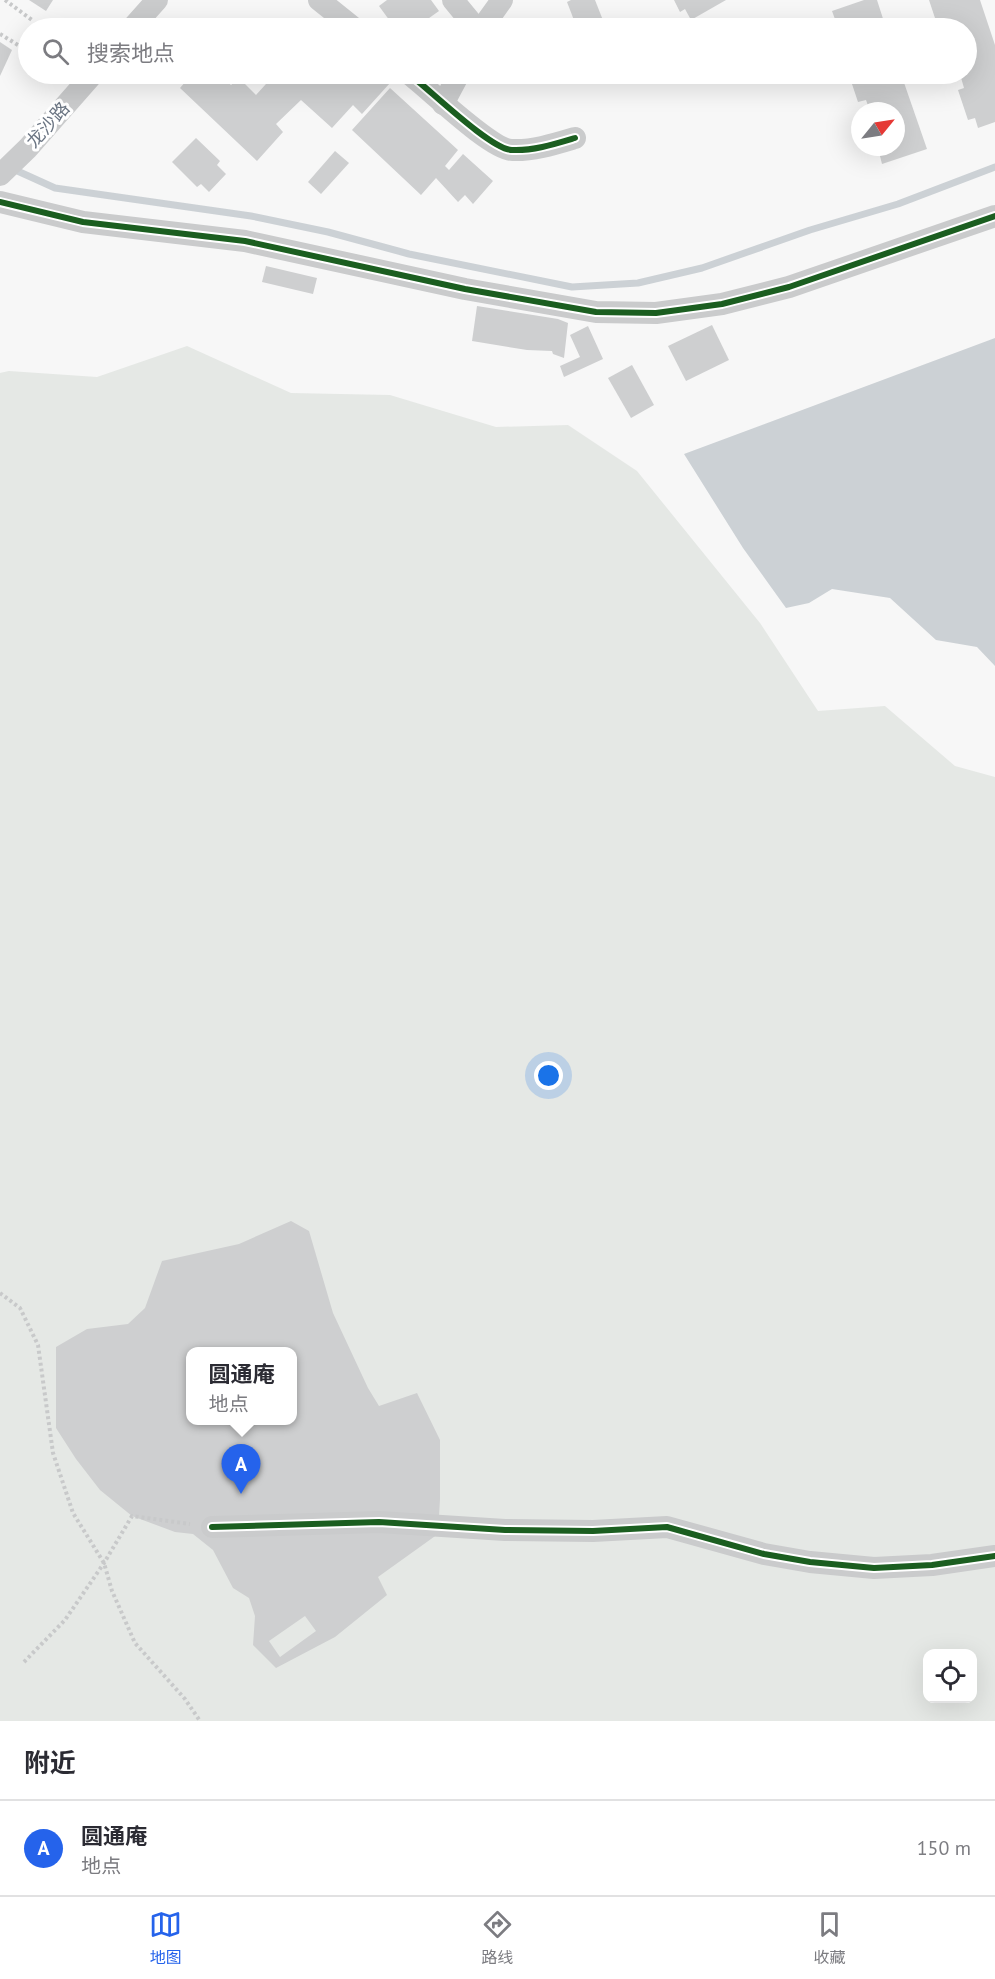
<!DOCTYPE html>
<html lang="zh">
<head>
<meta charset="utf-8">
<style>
	:root { --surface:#fff; --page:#f7f7f7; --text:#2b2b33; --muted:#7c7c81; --line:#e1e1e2; --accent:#2563eb }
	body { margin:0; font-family:"PT Sans","Noto Sans SC",sans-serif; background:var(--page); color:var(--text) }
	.controls { position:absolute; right:18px; bottom:18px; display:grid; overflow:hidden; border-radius:12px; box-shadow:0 6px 24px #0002 }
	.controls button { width:54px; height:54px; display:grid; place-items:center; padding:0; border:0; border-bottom:2px solid var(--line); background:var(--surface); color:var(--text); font:30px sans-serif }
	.compass { position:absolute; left:851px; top:102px; width:54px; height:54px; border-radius:50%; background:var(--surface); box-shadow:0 6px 24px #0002; rotate:60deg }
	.you { position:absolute; left:549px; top:1076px; width:21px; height:21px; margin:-15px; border:4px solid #fff; border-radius:50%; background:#1a73e8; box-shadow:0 0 0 9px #1a73e833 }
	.badge { display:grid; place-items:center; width:39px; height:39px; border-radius:50%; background:var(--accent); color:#fff; font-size:20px; font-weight:700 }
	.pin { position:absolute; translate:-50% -50px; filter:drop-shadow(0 2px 3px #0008) }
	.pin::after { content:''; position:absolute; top:32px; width:21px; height:18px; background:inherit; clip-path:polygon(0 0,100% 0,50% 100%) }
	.popup { position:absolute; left:186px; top:1347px; width:111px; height:78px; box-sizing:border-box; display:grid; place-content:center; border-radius:12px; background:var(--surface); filter:drop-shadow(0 2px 4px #0005); font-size:20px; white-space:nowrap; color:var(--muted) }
	.popup b { font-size:22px; color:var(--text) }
	.popup::after { content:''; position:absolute; left:50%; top:100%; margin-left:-12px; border:12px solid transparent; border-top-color:var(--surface) }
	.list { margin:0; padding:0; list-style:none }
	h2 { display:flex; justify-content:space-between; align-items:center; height:78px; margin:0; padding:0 24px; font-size:26px }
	h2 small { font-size:20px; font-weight:400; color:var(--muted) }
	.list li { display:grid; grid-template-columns:39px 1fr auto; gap:18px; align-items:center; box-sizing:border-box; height:96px; padding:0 24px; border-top:2px solid var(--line) }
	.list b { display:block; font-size:22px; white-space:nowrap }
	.list p { margin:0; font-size:20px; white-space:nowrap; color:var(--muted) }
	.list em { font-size:20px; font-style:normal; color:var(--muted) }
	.icon { flex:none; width:33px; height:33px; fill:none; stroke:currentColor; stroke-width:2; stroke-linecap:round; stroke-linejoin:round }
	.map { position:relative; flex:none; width:995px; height:1721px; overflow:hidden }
	.search { position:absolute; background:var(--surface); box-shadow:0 6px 24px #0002; left:18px; right:18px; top:18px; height:66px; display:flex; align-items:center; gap:15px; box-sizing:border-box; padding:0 21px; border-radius:33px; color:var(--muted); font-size:22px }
	.sheet { height:174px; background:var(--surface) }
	nav { display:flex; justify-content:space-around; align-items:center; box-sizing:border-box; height:84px; border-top:2px solid var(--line); background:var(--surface); font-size:16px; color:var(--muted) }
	nav a { display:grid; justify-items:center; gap:3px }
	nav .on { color:var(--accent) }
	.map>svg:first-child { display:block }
	.green { fill:#e5e8e5; fill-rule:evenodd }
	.water { fill:#ccd1d5 }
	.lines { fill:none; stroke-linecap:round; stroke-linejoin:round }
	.stream { stroke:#ccd1d5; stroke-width:7 }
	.building { fill:#cecfd0; fill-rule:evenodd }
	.path { stroke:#c8c9ca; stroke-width:4; stroke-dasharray:3 3; stroke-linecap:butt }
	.minor { stroke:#cacbcc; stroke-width:22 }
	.cycleway-casing { stroke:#fff; stroke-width:10 }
	.cycleway { stroke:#1b5e20; stroke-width:6 }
	.labels { text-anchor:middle; stroke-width:6; stroke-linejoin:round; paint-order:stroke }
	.street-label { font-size:18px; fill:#6b7583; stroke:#fff }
</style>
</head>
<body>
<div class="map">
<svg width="995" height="1721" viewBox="0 0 995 1721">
	<rect width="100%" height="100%" fill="#f7f7f7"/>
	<path class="green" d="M 187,346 L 291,393 L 390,395 L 496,427 L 568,425 L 637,471 L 760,623 L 818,711 L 885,706 L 955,766 L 995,777 L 995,1721 L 0,1721 L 0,373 L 9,371 L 97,377 ZM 190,1352 L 292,1352 L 292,1420 L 190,1420 ZM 928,1654 L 972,1654 L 972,1698 L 928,1698 Z"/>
	<polygon class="water" points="995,338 995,666 977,647 936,640 890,598 832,589 809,603 786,608 743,548 684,454"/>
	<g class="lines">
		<polyline class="stream" points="13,169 55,188 251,216 328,232 409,254 572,287 638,283 702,268 810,230 898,204 995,167"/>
	</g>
	<g class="building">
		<polygon points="29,0 53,0 46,11"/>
		<polygon points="387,0 431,0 439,11 415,28 395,28 379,6"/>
		<polygon points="571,0 595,0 606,28 577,28 567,2"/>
		<polygon points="674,0 726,0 691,20 685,9 680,12"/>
		<polygon points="864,0 877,0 886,28 832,28 830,24 836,22 832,11"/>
		<polygon points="929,0 980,0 995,45 995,122 978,128 975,118 968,120 958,90 964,88 960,74 966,74 966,28 947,28 944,19 936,21"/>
		<polygon points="324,20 333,28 317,28"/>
		<polygon points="0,42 12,50 0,76"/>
		<polygon points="192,74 219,74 231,85 239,78 256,95 275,74 380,74 390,83 362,114 353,105 332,128 301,100 276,124 283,132 257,161 180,88"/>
		<polygon points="852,74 901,74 927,149 882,164 879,152 873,153 871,147 896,147 896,111 870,111 866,100 858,102 849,75"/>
		<polygon points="390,88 458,150 445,166 449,170 463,154 493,181 473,204 465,195 458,202 436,178 421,195 352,130"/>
		<polygon points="196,138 220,161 217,165 226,174 209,192 201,184 197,187 172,162"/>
		<polygon points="335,151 349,163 321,194 308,182"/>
		<polygon points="266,266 317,278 313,294 262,282"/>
		<polygon points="477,306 558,319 568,323 564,358 553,354 552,351 527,350 472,341"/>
		<polygon points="712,325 729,360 686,381 668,346"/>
		<polygon points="588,326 603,359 564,377 560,366 580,357 570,335"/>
		<polygon points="632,365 654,405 631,418 608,378"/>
		<path d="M 291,1221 L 309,1231 L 333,1313 L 368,1388 L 379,1406 L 417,1393 L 440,1440 L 440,1499 L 438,1534 L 378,1577 L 387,1595 L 335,1637 L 276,1668 L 253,1645 L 255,1616 L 249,1598 L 233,1588 L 213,1550 L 193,1534 L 175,1532 L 132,1516 L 100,1490 L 76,1459 L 56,1428 L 56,1347 L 87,1329 L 128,1324 L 145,1308 L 162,1261 L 239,1244 ZM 190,1352 L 292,1352 L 292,1420 L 190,1420 ZM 305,1616 L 316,1631 L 280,1657 L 269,1641 Z"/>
	</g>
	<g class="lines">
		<g class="path">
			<polyline points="5,0 32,20"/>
			<polyline points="0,34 18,45"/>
			<polyline points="0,1293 20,1308 38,1345 53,1453 73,1513 104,1563 112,1591 135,1643 185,1699 200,1721"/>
			<polyline points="24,1662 65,1620 104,1563 132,1516 190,1524"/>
		</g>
		<g class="minor">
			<polyline points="319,0 354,28"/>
			<polyline points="453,0 476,28"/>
			<polyline points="132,28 157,0"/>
			<polyline points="482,28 502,0"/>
			<path d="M 409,74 C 428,88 491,150 512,150 C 533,151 555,144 575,138"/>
			<polyline points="443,104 459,74"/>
			<polyline points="0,175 28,148 93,74"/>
			<polyline points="0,202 83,222 245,241 465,289 596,312 656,313 722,304 789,287 995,216"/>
			<polyline points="212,1527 379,1522 505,1530 593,1531 667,1527 764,1554 810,1562 874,1568 932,1565 995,1556"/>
		</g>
		<defs>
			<g id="cycleway">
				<path d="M 409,74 C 428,88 491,150 512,150 C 533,151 555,144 575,138"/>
				<polyline points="0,202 83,222 245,241 465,289 596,312 656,313 722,304 789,287 995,216"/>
				<polyline points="212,1527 379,1522 505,1530 593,1531 667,1527 764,1554 810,1562 874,1568 932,1565 995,1556"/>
			</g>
		</defs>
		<use href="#cycleway" class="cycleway-casing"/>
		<use href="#cycleway" class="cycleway"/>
	</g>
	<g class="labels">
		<g class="street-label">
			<text transform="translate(48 125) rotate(-48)" y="6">龙沙路</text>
		</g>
	</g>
</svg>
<div class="controls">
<button><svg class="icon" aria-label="locate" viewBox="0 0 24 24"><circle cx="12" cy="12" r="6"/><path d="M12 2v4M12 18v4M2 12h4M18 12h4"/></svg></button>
</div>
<svg class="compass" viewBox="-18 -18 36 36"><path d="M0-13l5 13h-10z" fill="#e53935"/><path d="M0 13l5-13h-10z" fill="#7c7c81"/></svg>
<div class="you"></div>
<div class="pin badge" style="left:241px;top:1494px">A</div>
<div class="popup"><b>圆通庵</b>地点</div>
<div class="search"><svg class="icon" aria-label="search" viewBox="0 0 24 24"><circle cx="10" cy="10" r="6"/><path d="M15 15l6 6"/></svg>搜索地点</div>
</div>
<section class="sheet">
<h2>附近<small></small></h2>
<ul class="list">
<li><span class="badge">A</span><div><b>圆通庵</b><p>地点</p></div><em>150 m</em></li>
</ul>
</section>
<nav>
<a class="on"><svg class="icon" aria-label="map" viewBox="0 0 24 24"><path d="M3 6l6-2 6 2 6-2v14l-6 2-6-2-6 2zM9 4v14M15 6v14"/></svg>地图</a>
<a><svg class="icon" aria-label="directions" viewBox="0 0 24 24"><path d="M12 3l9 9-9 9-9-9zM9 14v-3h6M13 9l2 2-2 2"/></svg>路线</a>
<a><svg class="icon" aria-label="saved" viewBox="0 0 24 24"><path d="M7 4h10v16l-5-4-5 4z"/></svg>收藏</a>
</nav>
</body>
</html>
